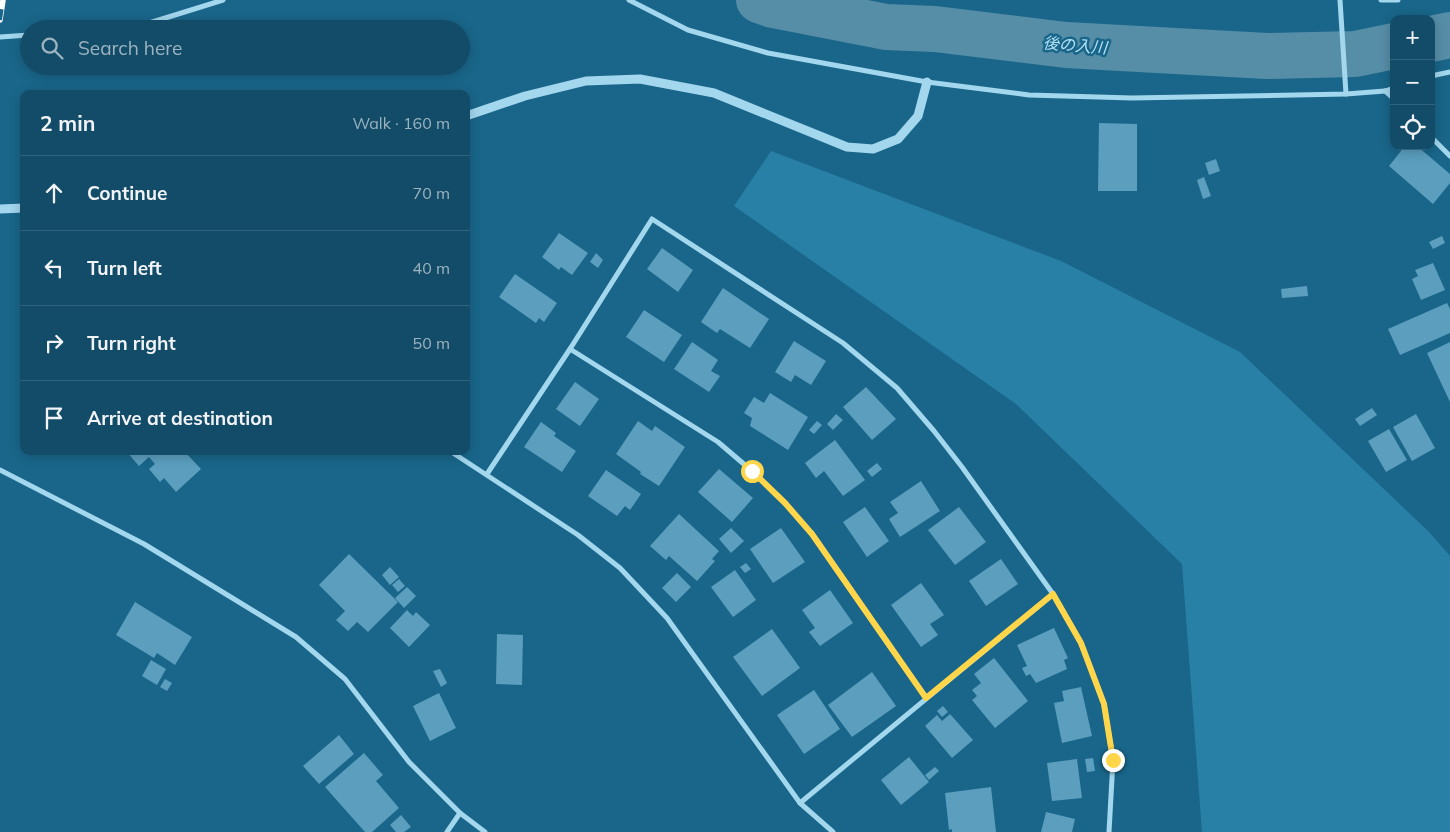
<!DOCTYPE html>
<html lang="en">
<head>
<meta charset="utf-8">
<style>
	:root { --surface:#134c68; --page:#1c536e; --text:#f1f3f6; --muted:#9db4c0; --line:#32637c }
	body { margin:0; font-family:Mulish,"Noto Sans JP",sans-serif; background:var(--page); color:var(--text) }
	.controls { position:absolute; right:15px; top:15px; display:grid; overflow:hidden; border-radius:10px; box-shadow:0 2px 12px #0003 }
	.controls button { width:45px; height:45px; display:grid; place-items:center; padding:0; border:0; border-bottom:1px solid var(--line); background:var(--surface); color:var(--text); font:25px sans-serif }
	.stop { position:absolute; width:15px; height:15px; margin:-11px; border:4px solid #ffd54a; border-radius:50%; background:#fff }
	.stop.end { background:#ffd54a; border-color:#fff; box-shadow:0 1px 5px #0008 }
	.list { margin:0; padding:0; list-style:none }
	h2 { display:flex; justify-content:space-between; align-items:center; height:65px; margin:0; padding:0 20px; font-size:21px }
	h2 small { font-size:16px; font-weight:400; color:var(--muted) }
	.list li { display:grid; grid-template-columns:32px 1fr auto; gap:15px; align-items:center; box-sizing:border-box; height:75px; padding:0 20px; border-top:1px solid var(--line) }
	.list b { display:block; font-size:19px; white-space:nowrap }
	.list em { font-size:16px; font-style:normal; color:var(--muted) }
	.icon { flex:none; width:28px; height:28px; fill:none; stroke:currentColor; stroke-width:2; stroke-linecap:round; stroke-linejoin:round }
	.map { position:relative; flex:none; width:1450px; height:832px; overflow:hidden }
	.search { position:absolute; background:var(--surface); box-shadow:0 2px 12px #0003; left:20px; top:20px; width:450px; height:55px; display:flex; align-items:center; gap:12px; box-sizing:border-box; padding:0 18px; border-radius:28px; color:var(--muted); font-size:19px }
	.panel { position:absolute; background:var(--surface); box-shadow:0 2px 12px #0003; left:20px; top:90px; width:450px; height:365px; border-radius:10px }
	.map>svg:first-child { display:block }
	.green { fill:#2980a7 }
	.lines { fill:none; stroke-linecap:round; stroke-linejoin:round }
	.river { stroke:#578ea7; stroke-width:46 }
	.building { fill:#5b9ebe }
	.minor { stroke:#a3d7ee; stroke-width:5 }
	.tertiary { stroke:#a3d7ee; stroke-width:9 }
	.rail-casing { stroke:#fff; stroke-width:5.5 }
	.rail { stroke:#19668a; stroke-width:4; stroke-dasharray:11; stroke-linecap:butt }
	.route { stroke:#ffd54a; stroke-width:6 }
	.labels { text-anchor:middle; stroke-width:5; stroke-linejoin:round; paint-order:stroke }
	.water-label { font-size:16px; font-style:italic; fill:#b2e2f6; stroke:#19668a }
</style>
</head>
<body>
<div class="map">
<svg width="1450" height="832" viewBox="0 0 1450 832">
	<rect width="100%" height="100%" fill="#19668a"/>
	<polygon class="green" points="771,151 1061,261 1240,352 1429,532 1450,556 1450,832 1202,832 1182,564 1016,404 734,206"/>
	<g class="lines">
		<g class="river">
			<polyline points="759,0 773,5 886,27 935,29 1066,45 1267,56 1355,54 1394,46"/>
			<polyline points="1431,39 1450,35"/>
		</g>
	</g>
	<g class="building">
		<polygon points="1099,123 1137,124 1137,191 1098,191"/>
		<polygon points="1405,146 1417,146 1450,174 1450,183 1433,204 1389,166"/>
		<polygon points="1216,159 1220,171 1209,175 1205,163"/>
		<polygon points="1204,177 1211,196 1203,199 1197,180"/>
		<polygon points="559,233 588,253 572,275 561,267 559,270 542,257"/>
		<polygon points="1442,236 1445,243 1433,249 1429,242"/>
		<polygon points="662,248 693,270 678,292 647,269"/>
		<polygon points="596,253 603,260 598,268 590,262"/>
		<polygon points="1433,263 1445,290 1421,300 1412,279 1418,276 1415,270"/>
		<polygon points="515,274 557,303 544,322 539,318 536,323 499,297"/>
		<polygon points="1307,286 1308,296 1282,298 1281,289"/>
		<polygon points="723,288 769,319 750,348 720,329 717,333 701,322"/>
		<polygon points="1447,303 1450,309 1450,333 1400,355 1388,329"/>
		<polygon points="644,310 682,335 664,362 626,337"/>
		<polygon points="794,341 826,361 811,385 795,375 791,382 775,372"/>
		<polygon points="692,342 718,360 711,371 720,376 709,392 674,369"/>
		<polygon points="1450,342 1450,402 1427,353"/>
		<polygon points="575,382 599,399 580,426 556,409"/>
		<polygon points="866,387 896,419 872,440 843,407"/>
		<polygon points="770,393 808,417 788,450 750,426 752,418 744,413 754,397 764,403"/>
		<polygon points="1372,408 1377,415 1360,426 1355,419"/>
		<polygon points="836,414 843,420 833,430 827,424"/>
		<polygon points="1416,414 1435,448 1412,461 1393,427"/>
		<polygon points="638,421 652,431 655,426 685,447 659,486 640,474 641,472 616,454"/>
		<polygon points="817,421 822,425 814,434 809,430"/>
		<polygon points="541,422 556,433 554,436 576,451 562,472 524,447"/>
		<polygon points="1389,429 1407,460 1386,472 1368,441"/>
		<polygon points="835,440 865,480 843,496 824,471 816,478 805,463"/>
		<polygon points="126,451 184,451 201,469 176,492 164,478 160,482 149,469 155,464 149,457 139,466"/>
		<polygon points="877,463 882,469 872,477 867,471"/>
		<polygon points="719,469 753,498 732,522 698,492"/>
		<polygon points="606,470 641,494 630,510 625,506 617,516 588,496"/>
		<polygon points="921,481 940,511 900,537 889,519 898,513 890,502"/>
		<polygon points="865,507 889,541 867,557 843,522"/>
		<polygon points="959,507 986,542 955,565 928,530"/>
		<polygon points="679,514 719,551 712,559 715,561 697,581 669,556 666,560 650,546"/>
		<polygon points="731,528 744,541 731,553 719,539"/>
		<polygon points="781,528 805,562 773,583 750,549"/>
		<polygon points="349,554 398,602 368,632 357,622 348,631 336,620 345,611 319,585"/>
		<polygon points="1001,559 1018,584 986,606 969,581"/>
		<polygon points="746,563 751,569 745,573 740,567"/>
		<polygon points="390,567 399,577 390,585 382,575"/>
		<polygon points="735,570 756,600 733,617 711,587"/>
		<polygon points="677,573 691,587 676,602 662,588"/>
		<polygon points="399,579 405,586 398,592 392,585"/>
		<polygon points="921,583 944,615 930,624 938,635 921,647 891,605"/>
		<polygon points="407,587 416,596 404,608 395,598"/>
		<polygon points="830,590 853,623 820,646 809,632 815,628 802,610"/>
		<polygon points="135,602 192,637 175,665 157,653 154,658 116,635"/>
		<polygon points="407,610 413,616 416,612 430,625 409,647 390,628"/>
		<polygon points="1054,628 1068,658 1064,660 1067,669 1036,683 1030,674 1026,676 1022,668 1027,666 1017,645"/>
		<polygon points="772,629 800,668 762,696 733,657"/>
		<polygon points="497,634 523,635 522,685 496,684"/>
		<polygon points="994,658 1028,701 995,728 972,700 977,696 972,690 981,683 974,674"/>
		<polygon points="151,660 166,669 157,685 142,676"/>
		<polygon points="440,669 447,683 441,687 433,671"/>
		<polygon points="872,672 896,706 852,737 828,705"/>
		<polygon points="165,679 172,683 167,691 160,687"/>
		<polygon points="1081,687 1092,736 1062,743 1054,703 1064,701 1062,691"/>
		<polygon points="814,690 840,729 804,754 777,715"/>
		<polygon points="439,693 456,728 430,741 413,706"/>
		<polygon points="943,706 948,712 942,717 937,711"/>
		<polygon points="950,714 973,740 952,758 925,726 937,715 942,721"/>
		<polygon points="339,735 354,754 319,784 303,766"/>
		<polygon points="364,753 383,775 376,781 399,808 372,832 365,832 325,787"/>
		<polygon points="909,757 929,782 901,805 881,780"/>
		<polygon points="1093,758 1095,771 1087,772 1085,759"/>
		<polygon points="1077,759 1082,798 1052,801 1047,763"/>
		<polygon points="935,767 939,771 929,780 925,775"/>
		<polygon points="991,787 996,832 952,832 952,829 949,830 945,793"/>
		<polygon points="1046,812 1075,819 1072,832 1041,832"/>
		<polygon points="401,815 411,827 404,832 396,832 390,825"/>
	</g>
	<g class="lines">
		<g class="minor">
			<polyline points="629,0 688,30 768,53 927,82 1029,95 1132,98 1346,94 1385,91 1394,88"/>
			<polyline points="1340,0 1346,94"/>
			<polyline points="1381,0 1398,0"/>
			<polyline points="97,29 146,24 223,0"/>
			<polyline points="0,37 29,35"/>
			<polyline points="1431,76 1450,72"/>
			<polyline points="1385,91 1394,99"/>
			<polyline points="1431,137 1450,156"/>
			<polyline points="570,349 718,442 752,471 785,503 812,534 926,698"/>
			<polyline points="450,451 578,535 620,568 667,618 800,803 833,832"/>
			<polyline points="0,470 144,544 296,637 345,679 409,762 460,813 485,832"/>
			<polyline points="487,474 570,349 652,219 843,343 897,388 934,431 962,467 1053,594 1081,643 1104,704 1113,760 1109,832"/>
			<polyline points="800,803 1053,594"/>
			<polyline points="447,832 460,813"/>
		</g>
		<g class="tertiary">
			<polyline points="466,116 525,96 586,81 640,79 714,93 847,147 873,149 898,139 918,116 927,82"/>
			<polyline points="0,209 24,208"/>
		</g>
		<defs>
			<polyline id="rail" points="0,20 3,0"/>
		</defs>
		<use href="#rail" class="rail-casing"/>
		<use href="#rail" class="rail"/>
	</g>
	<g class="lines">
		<polyline class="route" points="752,471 785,503 812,534 926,698 1053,594 1081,643 1104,704 1113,760"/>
	</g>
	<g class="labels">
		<g class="water-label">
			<text transform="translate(1075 45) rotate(5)" y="6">後の入川</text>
		</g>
	</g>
</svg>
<div class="controls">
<button>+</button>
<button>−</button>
<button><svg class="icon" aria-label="locate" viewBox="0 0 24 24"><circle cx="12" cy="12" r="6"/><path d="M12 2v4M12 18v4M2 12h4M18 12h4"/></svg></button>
</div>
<div class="stop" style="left:752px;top:471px"></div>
<div class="stop end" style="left:1113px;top:760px"></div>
<div class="search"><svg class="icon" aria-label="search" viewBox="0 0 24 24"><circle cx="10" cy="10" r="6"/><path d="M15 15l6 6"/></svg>Search here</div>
<section class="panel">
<h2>2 min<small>Walk · 160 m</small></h2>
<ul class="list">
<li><svg class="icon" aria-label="ahead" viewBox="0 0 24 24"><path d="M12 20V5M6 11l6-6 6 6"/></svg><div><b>Continue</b></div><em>70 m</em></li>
<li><svg class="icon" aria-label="left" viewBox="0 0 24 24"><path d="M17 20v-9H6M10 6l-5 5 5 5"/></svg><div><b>Turn left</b></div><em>40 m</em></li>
<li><svg class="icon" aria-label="right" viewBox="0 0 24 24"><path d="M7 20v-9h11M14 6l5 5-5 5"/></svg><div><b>Turn right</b></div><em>50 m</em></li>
<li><svg class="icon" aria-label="arrive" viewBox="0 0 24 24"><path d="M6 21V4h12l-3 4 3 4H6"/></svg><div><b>Arrive at destination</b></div></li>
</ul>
</section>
</div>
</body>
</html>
